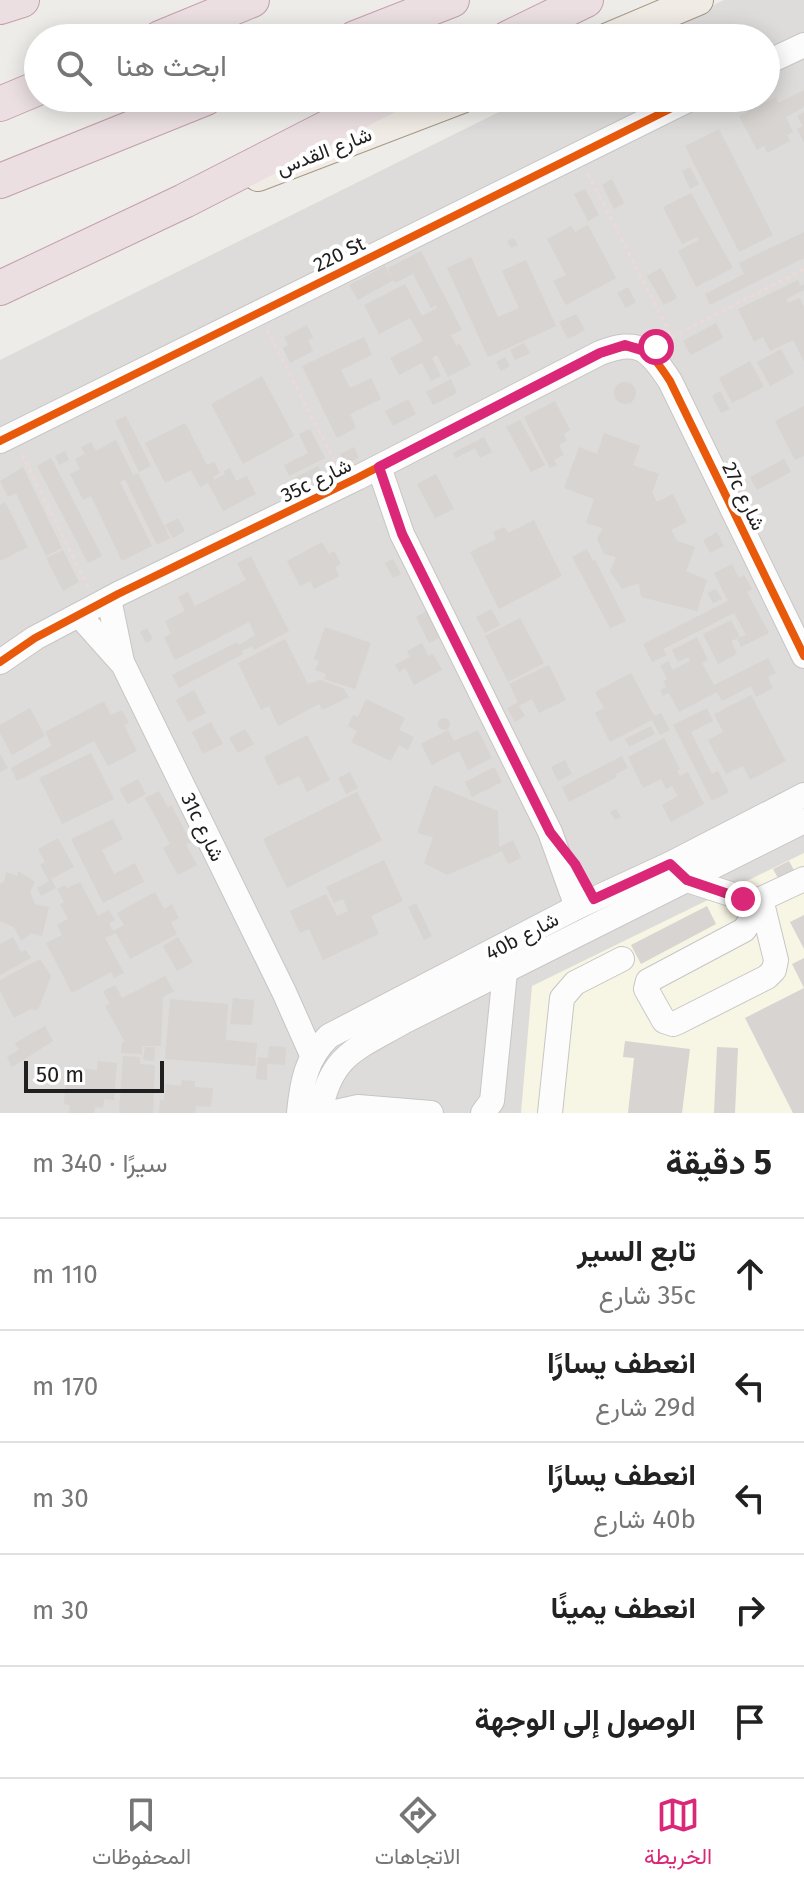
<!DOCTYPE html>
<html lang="ar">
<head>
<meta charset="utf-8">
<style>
	:root { --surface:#fff; --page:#f6f6f6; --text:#222; --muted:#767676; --line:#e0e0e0; --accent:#db2777 }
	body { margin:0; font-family:"Fira Sans",Vazirmatn,sans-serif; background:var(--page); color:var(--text); direction:rtl }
	.scale { position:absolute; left:24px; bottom:20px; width:140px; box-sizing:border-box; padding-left:8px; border:4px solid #202020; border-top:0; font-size:22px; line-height:28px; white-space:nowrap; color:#202020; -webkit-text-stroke:6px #fff; paint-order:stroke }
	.stop { position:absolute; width:24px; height:24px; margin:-18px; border:6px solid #db2777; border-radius:50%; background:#fff }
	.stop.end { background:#db2777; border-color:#fff; box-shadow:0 2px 8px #0008 }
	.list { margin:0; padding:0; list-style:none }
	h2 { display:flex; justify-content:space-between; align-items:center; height:104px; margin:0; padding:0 32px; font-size:34px }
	h2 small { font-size:26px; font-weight:400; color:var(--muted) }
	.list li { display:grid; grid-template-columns:52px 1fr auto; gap:24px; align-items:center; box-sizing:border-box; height:112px; padding:0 32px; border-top:2px solid var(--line) }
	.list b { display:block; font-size:30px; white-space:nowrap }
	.list p { margin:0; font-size:26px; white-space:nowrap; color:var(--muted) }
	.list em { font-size:26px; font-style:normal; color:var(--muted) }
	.icon { flex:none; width:44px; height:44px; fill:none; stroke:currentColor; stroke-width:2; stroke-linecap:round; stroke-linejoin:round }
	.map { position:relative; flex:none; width:804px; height:1113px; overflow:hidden; direction:ltr }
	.search { position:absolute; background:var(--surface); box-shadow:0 4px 20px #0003; left:24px; right:24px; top:24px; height:88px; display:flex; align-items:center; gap:20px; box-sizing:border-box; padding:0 28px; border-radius:44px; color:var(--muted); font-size:30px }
	.sheet { height:664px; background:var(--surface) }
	nav { display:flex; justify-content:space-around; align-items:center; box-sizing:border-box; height:112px; border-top:2px solid var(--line); background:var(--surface); font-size:22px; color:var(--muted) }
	nav a { display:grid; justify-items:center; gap:4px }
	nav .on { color:var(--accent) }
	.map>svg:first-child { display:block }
	.residential { fill:#dddcda }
	.education { fill:#f7f5e4 }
	.building { fill:#d7d4d1 }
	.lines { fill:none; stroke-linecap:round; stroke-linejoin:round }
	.minor-casing { stroke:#c7c6c5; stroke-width:26 }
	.major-casing { stroke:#a59884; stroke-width:32 }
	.highway-casing { stroke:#c49eac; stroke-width:36 }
	.path { stroke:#ecdad9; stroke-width:3; stroke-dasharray:4 4; stroke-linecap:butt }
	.minor { stroke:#fcfcfc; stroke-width:24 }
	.major { stroke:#f1ebe5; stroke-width:30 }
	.highway { stroke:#ebdfe1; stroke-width:34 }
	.cycleway-casing { stroke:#fff; stroke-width:13 }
	.cycleway { stroke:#e8590c; stroke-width:8 }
	.route { stroke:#db2777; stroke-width:10 }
	.labels { text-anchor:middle; stroke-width:8; stroke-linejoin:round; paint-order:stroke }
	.street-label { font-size:20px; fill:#202020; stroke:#fff }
</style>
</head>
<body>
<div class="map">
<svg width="804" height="1113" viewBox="0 0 804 1113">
	<rect width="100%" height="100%" fill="#eeece9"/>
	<polygon class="residential" points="724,0 804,0 804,1113 0,1113 0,360 527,98 766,98 766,38 647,38"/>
	<polygon class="education" points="804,853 804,1113 521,1113 532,986"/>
	<g class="building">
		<polygon points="804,90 804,107 786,117 793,132 787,135 790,141 767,153 764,146 757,150 739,116 776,97 778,103"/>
		<polygon points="804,112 804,143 797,129 803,126 797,116"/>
		<polygon points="719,129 773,235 739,252 685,146"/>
		<polygon points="690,167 699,184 690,189 682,171"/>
		<polygon points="612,179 624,203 614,209 602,185"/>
		<polygon points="585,189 599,215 588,221 574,194"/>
		<polygon points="691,193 733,268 696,287 678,251 699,240 697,237 682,244 663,207"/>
		<polygon points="588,225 616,278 566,305 553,281 566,275 547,239 571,226 575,232"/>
		<polygon points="804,232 804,258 710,305 705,294 744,274 739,263"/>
		<polygon points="514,238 518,245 511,248 507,241"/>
		<polygon points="421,251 462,330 451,335 456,345 460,344 471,365 448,377 437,355 432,358 441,376 431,381 422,363 399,375 390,358 423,341 410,318 379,334 364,305 405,284 422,316 437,308 436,305 431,308 413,274 395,283 394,280 358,300 349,285 385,266 392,278 388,268"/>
		<polygon points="471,257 498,317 519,308 502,271 526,260 556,326 488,357 447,268"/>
		<polygon points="661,268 677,298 664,305 647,276"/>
		<polygon points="798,280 800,286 804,284 804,290 786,299 788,303 800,298 804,307 804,362 793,340 770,351 763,337 754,342 738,309"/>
		<polygon points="628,287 636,302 626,308 617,293"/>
		<polygon points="576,314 585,330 568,339 559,322"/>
		<polygon points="716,323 723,338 691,355 683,341"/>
		<polygon points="307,325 313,338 308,340 313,351 290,363 283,348 288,345 284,337"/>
		<polygon points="364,337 372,355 341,370 350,388 371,378 381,399 350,414 356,428 337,438 302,366"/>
		<polygon points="524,343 530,353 515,360 510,350"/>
		<polygon points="781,349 794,373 770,386 757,362"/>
		<polygon points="505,357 510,366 501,371 496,362"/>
		<polygon points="750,361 764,387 732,403 719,378"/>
		<polygon points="262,376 294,436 243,464 211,404"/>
		<polygon points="451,379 457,393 433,405 426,392"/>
		<circle cx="625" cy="393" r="11"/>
		<polygon points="720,391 730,409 721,413 712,396"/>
		<polygon points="408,399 416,414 393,426 385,411"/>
		<polygon points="555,401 570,430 564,434 567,441 559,445 564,455 554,460 557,465 550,468 524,417"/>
		<polygon points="804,406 804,456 795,460 775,421"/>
		<polygon points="126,416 151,466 139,472 115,421"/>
		<polygon points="520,420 545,465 531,472 506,427"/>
		<polygon points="185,423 207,465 214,462 220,473 213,477 214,480 225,474 224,471 230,468 236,481 247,476 256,494 223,511 208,483 200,487 191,470 165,483 145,443"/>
		<polygon points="310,429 325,458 289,476 284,465 308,453 299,434"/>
		<polygon points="604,433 640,446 633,465 659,474 652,493 657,502 673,494 687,522 671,530 677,541 695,547 686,571 707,580 697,611 641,597 639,583 622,589 610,571 616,557 604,554 597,539 603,528 586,523 594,499 564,488 579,447 597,454"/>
		<polygon points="484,437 492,452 480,458 475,448 456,458 453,453"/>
		<polygon points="116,440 133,475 138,473 170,538 157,545 125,479 120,482 152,546 122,561 91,496 83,500 70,474 80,469 75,459 85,454 81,447 91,442 96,451"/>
		<polygon points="354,447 359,458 345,464 340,454"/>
		<polygon points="65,451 69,460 59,465 55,456"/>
		<polygon points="51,458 102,556 88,563 37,466"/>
		<polygon points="784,459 791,472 757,490 750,477"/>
		<polygon points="318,466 323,475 297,488 292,479"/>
		<polygon points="23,467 62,548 46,556 16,493 8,497 0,481"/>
		<polygon points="436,474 454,509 435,518 417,484"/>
		<polygon points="5,502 28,547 0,561 0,505"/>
		<polygon points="178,518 185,531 173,538 165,525"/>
		<polygon points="534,520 562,576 499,609 470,552 496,539 493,532 504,527 508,533"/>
		<polygon points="717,532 724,546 710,553 703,540"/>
		<polygon points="322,542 329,554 334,551 341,564 335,567 339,576 314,589 310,581 300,586 287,561"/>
		<polygon points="587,549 593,561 595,560 626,621 610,628 572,557"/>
		<polygon points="63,550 79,582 63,591 46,558"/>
		<polygon points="251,556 289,631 254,650 252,646 242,651 243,654 179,688 172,675 237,642 239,645 255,635 249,622 175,660 164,637 171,634 165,621 185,611 178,597 188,592 195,606 246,580 237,563"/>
		<polygon points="393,559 401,574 393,578 385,563"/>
		<polygon points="732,564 739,578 744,575 752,589 747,592 769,633 741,647 737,639 746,635 734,613 663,649 667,655 652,662 643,644 728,601 714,573"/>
		<polygon points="716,589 722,599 713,603 707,593"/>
		<polygon points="430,609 444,636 429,643 416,617"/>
		<polygon points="491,609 500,625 485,633 476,617"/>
		<polygon points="520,618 544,663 508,682 485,636"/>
		<polygon points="731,620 740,637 731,641 737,654 718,664 703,634"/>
		<polygon points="325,627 371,643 355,689 324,679 326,674 315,670 319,661 314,659"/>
		<polygon points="147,628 153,639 146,643 140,632"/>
		<polygon points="697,637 708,660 702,663 714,685 768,658 776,673 768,677 773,688 756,697 751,686 722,701 717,692 679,712 669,693 663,696 660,690 666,687 663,681 667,679 660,666 668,661 673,670 690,661 688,657 678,662 672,650"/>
		<polygon points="285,639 308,684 320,680 343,688 349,697 323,710 319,704 278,726 269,706 261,710 238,663"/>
		<polygon points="422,643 428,656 433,654 442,670 414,685 405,668 399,672 395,665 410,657 407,651"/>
		<polygon points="549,665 566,700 539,713 532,699 519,706 525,716 515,722 507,708 518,702 509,684"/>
		<polygon points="631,673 654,716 661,713 670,730 660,735 652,720 610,742 595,713 604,708 595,692"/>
		<polygon points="194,690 206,713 188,722 176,700"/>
		<polygon points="751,695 786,761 750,780 743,766 726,774 708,740 723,732 714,714"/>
		<polygon points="366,699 405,718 399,730 414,737 408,750 399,745 391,761 351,742 357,731 348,726 353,715 358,717"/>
		<polygon points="104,701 111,715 122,710 129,723 124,725 137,751 108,766 94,741 17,781 11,768 52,746 45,732"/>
		<polygon points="30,708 45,736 12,755 0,733 0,725"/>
		<polygon points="707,708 713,721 691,732 712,774 718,771 729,792 712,801 673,725"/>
		<circle cx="444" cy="724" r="6"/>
		<polygon points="211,722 223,744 203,754 192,732"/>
		<polygon points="651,726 655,734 629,747 625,739"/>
		<polygon points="245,729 254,744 238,753 229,738"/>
		<polygon points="448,730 454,741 478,730 492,758 468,770 459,751 432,765 421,744"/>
		<polygon points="307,735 330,780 307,792 299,776 278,786 264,757"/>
		<polygon points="664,738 680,769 677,770 680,776 688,772 704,804 671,822 662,805 678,796 672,786 666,789 661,779 643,788 628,757"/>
		<polygon points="91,753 114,799 62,824 39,778"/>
		<polygon points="0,754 8,768 0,772"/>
		<polygon points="622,756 628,768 616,774 617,777 569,802 562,787"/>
		<polygon points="565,760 572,774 558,781 551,767"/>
		<polygon points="494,767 502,782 472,797 465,782"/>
		<polygon points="350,772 358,788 346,794 338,778"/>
		<polygon points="138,779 146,794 128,804 119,789"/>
		<polygon points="434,785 498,811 499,847 513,840 521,858 508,864 502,851 447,875 424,863 433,837 417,833"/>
		<polygon points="159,791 168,808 171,805 191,842 186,845 197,865 178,875 163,848 170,844 145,798"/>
		<polygon points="357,792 382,840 287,888 263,839"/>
		<polygon points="616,809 621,817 615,820 610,812"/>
		<polygon points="113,819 123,839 102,850 114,874 135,863 144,882 103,903 71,839"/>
		<polygon points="58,838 74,867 51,879 56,888 41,896 37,888 49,881 40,865 45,862 38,849"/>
		<polygon points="384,860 403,901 371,916 379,934 323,960 309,929 300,933 290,911 326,894 337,916 348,911 343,899 334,903 326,887"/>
		<polygon points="789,861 795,872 779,880 773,869"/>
		<polygon points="18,871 35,882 30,892 35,904 49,907 42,936 31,933 21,941 14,927 0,921 0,884 4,882 6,872 17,876"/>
		<polygon points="80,882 98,916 109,910 115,920 109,923 113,931 124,925 117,913 155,892 164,909 172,904 179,918 171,922 177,934 130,959 116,933 105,938 124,973 114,978 111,972 72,993 46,943 62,935 57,925 68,919 60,904 64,902 57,889 65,885 67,888"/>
		<polygon points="416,903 432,936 424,940 408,907"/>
		<polygon points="707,906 716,924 641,964 631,945"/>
		<polygon points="804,915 804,949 790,922"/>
		<polygon points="13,937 21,952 26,950 31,958 0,975 0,944"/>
		<polygon points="178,937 193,962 177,971 163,946"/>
		<polygon points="804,958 804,1113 793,1113 745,1018 804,988 792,964"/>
		<polygon points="40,959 51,976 38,1010 30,1009 14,1018 0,991 0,980"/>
		<polygon points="165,976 174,991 163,997 161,1046 142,1046 142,1054 121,1053 122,1042 125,1042 105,1006 110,1004 103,991 115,985 122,998"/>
		<polygon points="233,998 254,1000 252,1025 230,1024"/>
		<polygon points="170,999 228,1004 226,1040 257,1043 255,1066 165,1059"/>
		<polygon points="45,1026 53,1041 12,1067 7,1057 19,1050 15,1043"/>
		<polygon points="625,1041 690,1049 682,1113 628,1113 634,1058 623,1057"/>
		<polygon points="269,1046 286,1047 285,1065 267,1064 267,1080 256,1079 258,1057 268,1058"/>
		<polygon points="145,1047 155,1047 154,1061 143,1060"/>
		<polygon points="717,1047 738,1048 735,1113 714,1113"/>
		<polygon points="123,1056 140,1057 140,1064 155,1065 153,1113 119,1113"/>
		<polygon points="98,1061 117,1063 114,1100 104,1099 103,1108 95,1107 94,1113 69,1113 70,1105 64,1104 66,1078 70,1078 71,1067 97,1070"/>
		<polygon points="182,1080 195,1081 195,1087 213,1088 211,1107 196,1106 195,1113 159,1113 160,1100 164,1100 166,1084 181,1086"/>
	</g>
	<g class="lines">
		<defs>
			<g id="minor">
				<polyline points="766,63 804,45"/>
				<polyline points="0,441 692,98"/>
				<polyline points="379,467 402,534 550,832 577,907"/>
				<polyline points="109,599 122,662 284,992 312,1055"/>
				<polyline points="79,615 120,661"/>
				<path d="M 0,662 L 35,638 L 118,594 L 357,478 L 600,353 C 639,338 649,349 670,381 L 804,656"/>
				<polyline points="680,874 687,880 752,901 761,899 804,879"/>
				<polyline points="757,900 753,917 744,930 648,981 646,989 664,1021 673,1024 678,1022 767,977 774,970 776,960 761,899"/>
				<path d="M 299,1113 C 302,1082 306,1058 329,1036 L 577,907 L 670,864 L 804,795"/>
				<path d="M 320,1113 C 330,1055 356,1049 403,1022 L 804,821"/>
				<polyline points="331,1113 358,1107 431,1113"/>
				<polyline points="483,1113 492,1101 505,972"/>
				<polyline points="550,1113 562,998 575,983 622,959"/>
			</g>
			<g id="major">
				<polyline points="608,38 698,0"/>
				<polyline points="258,176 462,98"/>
			</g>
			<g id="highway">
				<polyline points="0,7 22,0"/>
				<polyline points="160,38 252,0"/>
				<polyline points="355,38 452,0"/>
				<polyline points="508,38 586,0"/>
				<polyline points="0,104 38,88"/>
				<polyline points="0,181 206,98"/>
				<polyline points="0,288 184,201 385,98"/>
			</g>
		</defs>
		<use href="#minor" class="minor-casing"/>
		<use href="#major" class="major-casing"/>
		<use href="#highway" class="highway-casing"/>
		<g class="path">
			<polyline points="588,174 672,337"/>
			<polyline points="267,330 337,466"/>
			<polyline points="665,341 804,269"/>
			<polyline points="22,455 88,587"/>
		</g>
		<use href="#minor" class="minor"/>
		<use href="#major" class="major"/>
		<use href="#highway" class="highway"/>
		<defs>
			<g id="cycleway">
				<polyline points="0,441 692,98"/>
				<path d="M 0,662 L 35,638 L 118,594 L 357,478 L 600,353 C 639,338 649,349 670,381 L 804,656"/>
			</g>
		</defs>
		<use href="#cycleway" class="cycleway-casing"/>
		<use href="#cycleway" class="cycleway"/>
	</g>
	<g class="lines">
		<polyline class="route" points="656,347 651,353 625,345 600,353 379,467 402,534 550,832 575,864 594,899 670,864 687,880 743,899"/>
	</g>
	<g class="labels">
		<g class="street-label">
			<text transform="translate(324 151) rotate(-21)" y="7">شارع القدس</text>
			<text transform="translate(339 254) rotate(-26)" y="7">220 St</text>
			<text transform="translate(316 480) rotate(-26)" y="7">35c شارع</text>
			<text transform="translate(744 496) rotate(64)" y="7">27c شارع</text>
			<text transform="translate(203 827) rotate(64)" y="7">31c شارع</text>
			<text transform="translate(522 936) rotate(-28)" y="7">40b شارع</text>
		</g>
	</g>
</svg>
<div class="scale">50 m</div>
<div class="stop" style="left:656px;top:347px"></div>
<div class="stop end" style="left:743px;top:899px"></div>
<div class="search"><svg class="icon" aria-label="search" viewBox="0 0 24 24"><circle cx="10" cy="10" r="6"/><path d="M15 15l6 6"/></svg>ابحث هنا</div>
</div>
<section class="sheet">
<h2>5 دقيقة<small>سيرًا · 340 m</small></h2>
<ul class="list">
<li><svg class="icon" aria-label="ahead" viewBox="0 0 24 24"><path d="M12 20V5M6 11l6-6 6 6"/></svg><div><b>تابع السير</b><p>35c شارع</p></div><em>110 m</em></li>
<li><svg class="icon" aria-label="left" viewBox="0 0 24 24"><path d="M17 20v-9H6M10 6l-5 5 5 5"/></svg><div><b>انعطف يسارًا</b><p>29d شارع</p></div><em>170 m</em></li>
<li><svg class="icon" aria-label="left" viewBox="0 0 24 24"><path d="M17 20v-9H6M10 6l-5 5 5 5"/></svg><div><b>انعطف يسارًا</b><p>40b شارع</p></div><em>30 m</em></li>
<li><svg class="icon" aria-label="right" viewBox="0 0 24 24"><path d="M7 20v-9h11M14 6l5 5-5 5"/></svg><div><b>انعطف يمينًا</b></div><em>30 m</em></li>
<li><svg class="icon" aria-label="arrive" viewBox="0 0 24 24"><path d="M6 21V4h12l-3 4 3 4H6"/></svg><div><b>الوصول إلى الوجهة</b></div></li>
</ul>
</section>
<nav>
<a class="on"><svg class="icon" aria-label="map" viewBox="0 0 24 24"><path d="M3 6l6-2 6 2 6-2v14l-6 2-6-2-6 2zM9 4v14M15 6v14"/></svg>الخريطة</a>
<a><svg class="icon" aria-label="directions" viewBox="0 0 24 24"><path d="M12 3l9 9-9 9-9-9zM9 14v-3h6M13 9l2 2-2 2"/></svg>الاتجاهات</a>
<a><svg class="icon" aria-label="saved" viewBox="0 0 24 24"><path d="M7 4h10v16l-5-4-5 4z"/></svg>المحفوظات</a>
</nav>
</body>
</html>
